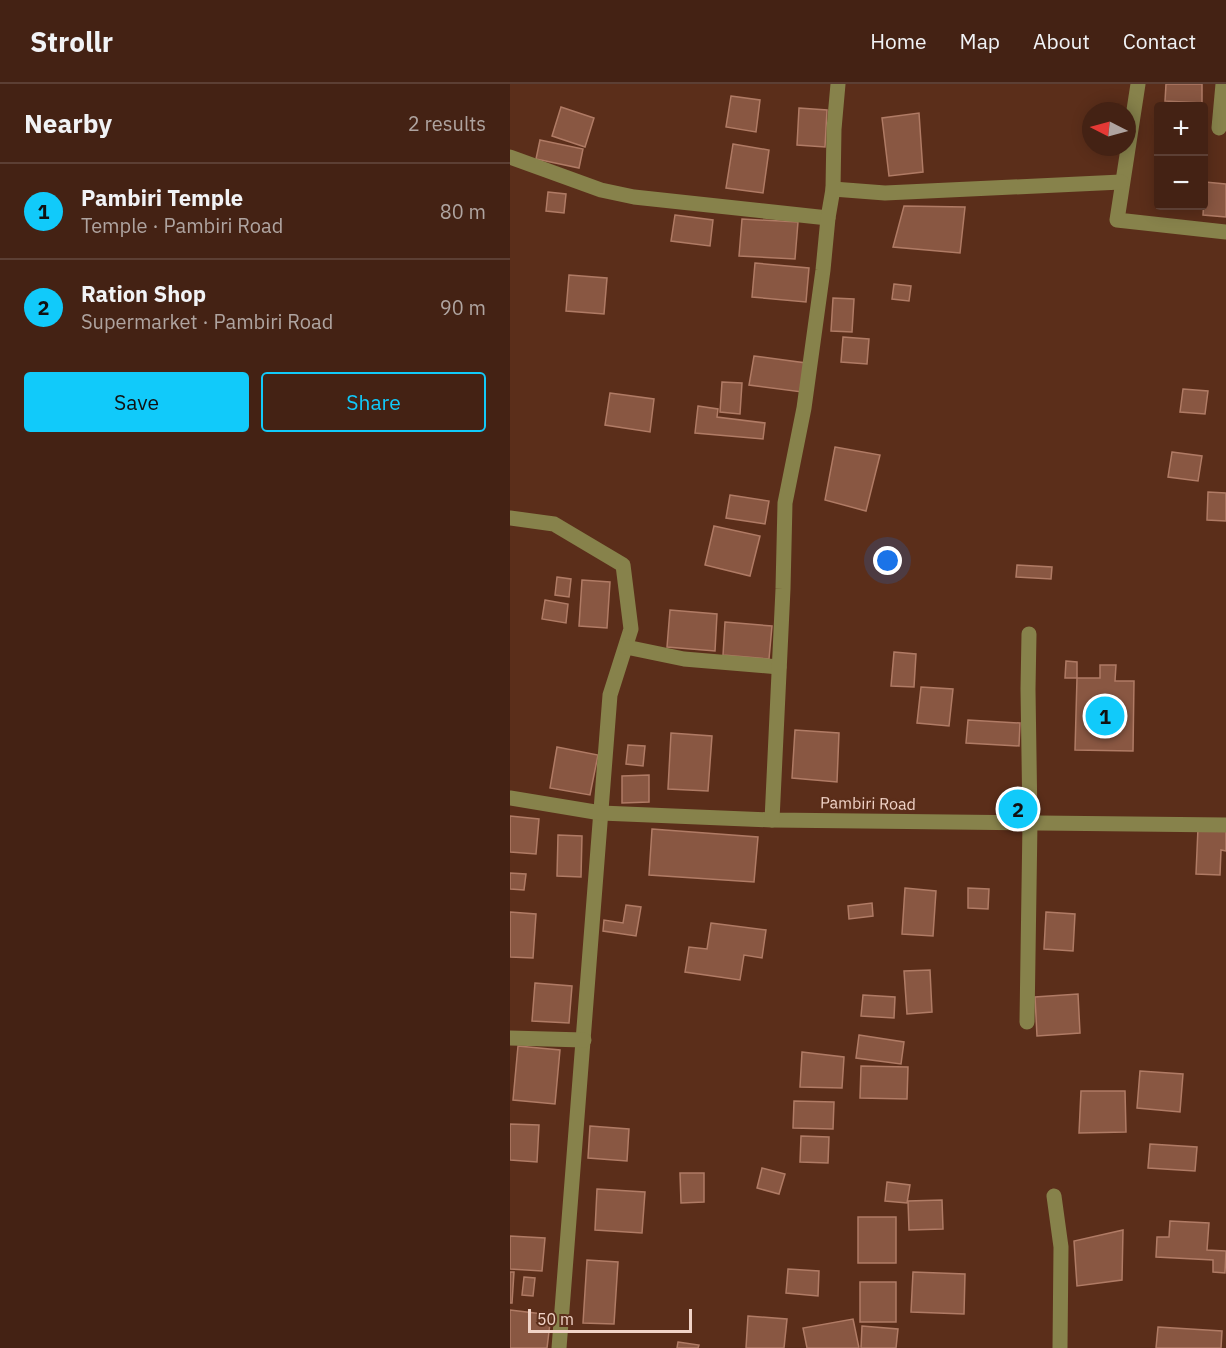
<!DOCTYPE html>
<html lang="en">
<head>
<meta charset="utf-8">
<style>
	:root { --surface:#442214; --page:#4e2f22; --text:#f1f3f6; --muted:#afa4a0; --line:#5c3f34; --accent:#11cafa }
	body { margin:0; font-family:"IBM Plex Sans",sans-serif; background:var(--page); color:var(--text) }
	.controls { position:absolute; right:18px; top:18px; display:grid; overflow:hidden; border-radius:6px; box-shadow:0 3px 15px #0003 }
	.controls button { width:54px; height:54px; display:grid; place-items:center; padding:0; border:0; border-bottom:2px solid var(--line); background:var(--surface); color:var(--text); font:30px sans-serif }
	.compass { position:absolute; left:572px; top:18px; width:54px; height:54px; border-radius:50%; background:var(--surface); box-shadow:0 3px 15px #0003; rotate:276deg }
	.scale { position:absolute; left:18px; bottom:15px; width:164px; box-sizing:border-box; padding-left:6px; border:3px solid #f0d3c7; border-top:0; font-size:16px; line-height:21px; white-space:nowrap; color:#f0d3c7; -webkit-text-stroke:4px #5b2e1a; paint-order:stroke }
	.you { position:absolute; left:378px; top:477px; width:21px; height:21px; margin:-15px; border:4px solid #fff; border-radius:50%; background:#1a73e8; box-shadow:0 0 0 9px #1a73e833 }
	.badge { display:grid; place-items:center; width:39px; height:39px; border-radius:50%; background:var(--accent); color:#111; font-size:20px; font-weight:700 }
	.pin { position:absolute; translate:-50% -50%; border:3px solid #fff; box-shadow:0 2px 6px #0006 }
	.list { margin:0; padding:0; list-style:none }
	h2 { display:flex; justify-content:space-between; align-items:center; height:78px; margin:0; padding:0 24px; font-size:26px }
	h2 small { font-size:20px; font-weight:400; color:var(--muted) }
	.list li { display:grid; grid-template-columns:39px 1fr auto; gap:18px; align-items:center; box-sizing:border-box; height:96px; padding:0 24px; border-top:2px solid var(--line) }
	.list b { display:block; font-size:22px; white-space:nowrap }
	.list p { margin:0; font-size:20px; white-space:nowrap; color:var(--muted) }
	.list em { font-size:20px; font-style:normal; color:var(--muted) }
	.actions { display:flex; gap:12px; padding:18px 24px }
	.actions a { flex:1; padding:14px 0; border:2px solid var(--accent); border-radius:6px; text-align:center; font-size:21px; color:var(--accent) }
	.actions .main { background:var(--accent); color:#111 }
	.map { position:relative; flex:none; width:716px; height:1264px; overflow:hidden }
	header { display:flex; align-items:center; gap:36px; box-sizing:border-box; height:84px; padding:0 30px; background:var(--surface); border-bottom:2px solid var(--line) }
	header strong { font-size:28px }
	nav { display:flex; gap:33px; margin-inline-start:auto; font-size:21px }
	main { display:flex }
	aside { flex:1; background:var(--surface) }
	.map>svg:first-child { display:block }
	.building { fill:#895742; stroke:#b07b65; stroke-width:1.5 }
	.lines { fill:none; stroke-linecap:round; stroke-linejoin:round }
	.minor { stroke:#87824b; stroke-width:15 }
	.labels { text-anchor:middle; stroke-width:4.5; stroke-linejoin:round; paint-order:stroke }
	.street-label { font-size:16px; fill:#f0d3c7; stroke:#5b2e1a }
</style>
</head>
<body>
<header>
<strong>Strollr</strong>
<nav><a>Home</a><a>Map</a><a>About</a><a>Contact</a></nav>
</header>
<main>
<aside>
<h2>Nearby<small>2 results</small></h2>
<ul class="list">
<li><span class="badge">1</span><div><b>Pambiri Temple</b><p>Temple · Pambiri Road</p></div><em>80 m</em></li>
<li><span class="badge">2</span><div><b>Ration Shop</b><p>Supermarket · Pambiri Road</p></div><em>90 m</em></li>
</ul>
<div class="actions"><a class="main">Save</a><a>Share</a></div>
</aside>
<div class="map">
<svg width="716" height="1264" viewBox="0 0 716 1264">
	<rect width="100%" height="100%" fill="#5b2e1a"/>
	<g class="building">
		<polygon points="656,0 692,0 692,19 655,17"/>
		<polygon points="221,12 250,16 246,48 216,43"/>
		<polygon points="51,23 84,34 75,63 42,52"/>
		<polygon points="289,24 317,26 315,63 287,61"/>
		<polygon points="409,29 413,88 379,92 372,34"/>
		<polygon points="30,56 73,65 69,84 26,75"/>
		<polygon points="223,60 259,66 253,109 216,104"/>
		<polygon points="695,98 716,100 716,133 693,131"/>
		<polygon points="38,108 56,110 54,129 36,127"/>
		<polygon points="394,122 455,123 450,169 383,163"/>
		<polygon points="165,131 203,136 200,162 161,157"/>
		<polygon points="232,135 288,138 285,175 229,172"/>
		<polygon points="245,179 299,184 296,218 242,213"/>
		<polygon points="59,191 97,194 94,230 56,227"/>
		<polygon points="384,200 401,202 399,217 382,215"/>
		<polygon points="323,214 344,215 342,248 321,247"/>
		<polygon points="333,253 359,255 357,280 331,278"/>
		<polygon points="244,272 296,279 292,308 239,301"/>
		<polygon points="212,298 232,299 230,330 210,328"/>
		<polygon points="673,305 698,307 695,330 670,328"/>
		<polygon points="100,309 144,315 140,348 95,341"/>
		<polygon points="188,322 208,325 207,333 255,339 253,355 185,349"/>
		<polygon points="325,363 370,371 356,427 315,416"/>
		<polygon points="662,368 692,372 688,397 658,393"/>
		<polygon points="698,408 716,409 716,437 697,436"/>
		<polygon points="220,411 259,417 255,440 216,434"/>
		<polygon points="204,442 250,452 240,492 195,481"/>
		<polygon points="507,481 542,483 541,495 506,493"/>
		<polygon points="47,493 61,495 59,513 45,511"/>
		<polygon points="72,496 100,498 97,544 69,542"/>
		<polygon points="35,516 58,520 56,539 32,535"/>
		<polygon points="160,526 207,530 205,567 157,563"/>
		<polygon points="215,538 262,542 259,575 213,571"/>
		<polygon points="384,568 406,570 404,603 381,602"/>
		<polygon points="556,577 567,578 567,594 555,594"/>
		<polygon points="590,581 606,581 605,597 624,597 623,667 565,666 567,594 590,594"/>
		<polygon points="411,603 443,605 439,642 407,639"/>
		<polygon points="458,636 510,639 509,662 456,659"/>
		<polygon points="285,646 329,649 327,698 282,694"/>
		<polygon points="161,649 202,652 198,707 158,705"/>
		<polygon points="118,661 135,662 133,682 116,680"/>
		<polygon points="47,663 88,671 80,711 40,704"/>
		<polygon points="139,691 139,718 112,719 112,692"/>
		<polygon points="0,732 29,735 26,770 0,768"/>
		<polygon points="688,744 716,745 716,767 711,766 710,791 686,790"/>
		<polygon points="142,745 248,753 244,798 139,791"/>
		<polygon points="48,751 72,752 71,793 47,792"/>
		<polygon points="0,789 16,790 14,806 0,805"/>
		<polygon points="395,804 426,807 423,852 392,850"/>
		<polygon points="458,804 479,805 478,825 458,824"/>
		<polygon points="362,819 363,832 339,835 338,822"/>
		<polygon points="116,821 131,823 126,852 93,847 94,836 113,839"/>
		<polygon points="0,828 26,830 23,874 0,873"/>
		<polygon points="536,828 565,830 563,867 534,865"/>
		<polygon points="201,839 256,846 252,874 234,871 230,896 175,888 179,863 197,865"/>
		<polygon points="420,886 422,928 397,930 394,887"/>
		<polygon points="25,899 62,902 59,939 22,937"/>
		<polygon points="568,910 570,949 527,952 525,913"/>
		<polygon points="353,911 385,913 384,934 351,932"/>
		<polygon points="349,951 394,958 391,980 346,974"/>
		<polygon points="8,962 50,966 45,1020 3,1016"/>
		<polygon points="292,968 334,973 332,1004 290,1003"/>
		<polygon points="351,982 398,983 397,1015 350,1014"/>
		<polygon points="630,987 673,990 670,1028 627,1024"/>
		<polygon points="571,1007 615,1007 616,1048 569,1049"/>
		<polygon points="284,1017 324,1018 323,1045 283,1044"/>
		<polygon points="0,1040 29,1041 27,1078 0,1076"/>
		<polygon points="80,1042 119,1045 117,1077 78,1074"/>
		<polygon points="291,1052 319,1053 318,1079 290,1078"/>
		<polygon points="640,1060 687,1063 685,1087 638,1084"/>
		<polygon points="252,1084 275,1090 269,1110 247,1104"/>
		<polygon points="170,1089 194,1089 194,1118 171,1119"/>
		<polygon points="377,1098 400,1101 397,1119 375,1117"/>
		<polygon points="87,1105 135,1108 132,1149 85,1146"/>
		<polygon points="432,1116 433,1145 399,1146 398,1117"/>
		<rect x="348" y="1133" width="38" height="46"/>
		<polygon points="660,1137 699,1139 697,1166 716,1167 715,1189 703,1188 703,1176 646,1173 647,1153 659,1153"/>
		<polygon points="613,1146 612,1196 567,1202 564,1157"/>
		<polygon points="0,1152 35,1154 32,1187 0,1185"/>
		<polygon points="77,1176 108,1178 104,1240 73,1239"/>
		<polygon points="278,1185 309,1187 308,1212 276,1209"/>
		<polygon points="0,1188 4,1188 2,1219 0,1219"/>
		<polygon points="403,1188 455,1190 454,1230 401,1228"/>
		<polygon points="14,1193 25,1194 23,1212 12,1211"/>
		<rect x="350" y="1198" width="36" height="40"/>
		<polygon points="0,1226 41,1231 37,1264 0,1264"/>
		<polygon points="238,1232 277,1235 274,1264 236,1264"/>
		<polygon points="343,1235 349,1264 297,1264 293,1244"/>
		<polygon points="352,1242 388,1245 386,1264 351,1264"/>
		<polygon points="648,1243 712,1247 711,1264 646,1264"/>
		<polygon points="168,1258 189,1261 188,1264 167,1264"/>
	</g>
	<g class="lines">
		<g class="minor">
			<polyline points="628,0 607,136 716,148"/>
			<polyline points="709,44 713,0"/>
			<polyline points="0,73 91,106 124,113 318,134"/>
			<polyline points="323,105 375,109 611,98"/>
			<polyline points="0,434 44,440 113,481 121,545 100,611 49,1264"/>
			<polyline points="116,563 174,575 269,583"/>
			<polyline points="0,714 91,729 262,736 716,741"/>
			<polyline points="262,736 273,505 275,419 294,324 313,186 318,134 323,105 324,45 328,0"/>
			<polyline points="517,938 520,738 518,605 519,550"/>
			<polyline points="0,954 74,956"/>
			<polyline points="544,1112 551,1163 550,1264"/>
		</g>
	</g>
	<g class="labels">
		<g class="street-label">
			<text transform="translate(358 719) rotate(1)" y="6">Pambiri Road</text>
		</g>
	</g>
</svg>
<div class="controls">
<button>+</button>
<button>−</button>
</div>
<svg class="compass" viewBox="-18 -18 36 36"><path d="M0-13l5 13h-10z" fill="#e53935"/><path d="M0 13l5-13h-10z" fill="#afa4a0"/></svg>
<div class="scale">50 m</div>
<div class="you"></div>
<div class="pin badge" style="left:595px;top:632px">1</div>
<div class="pin badge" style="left:508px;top:725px">2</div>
</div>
</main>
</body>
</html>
